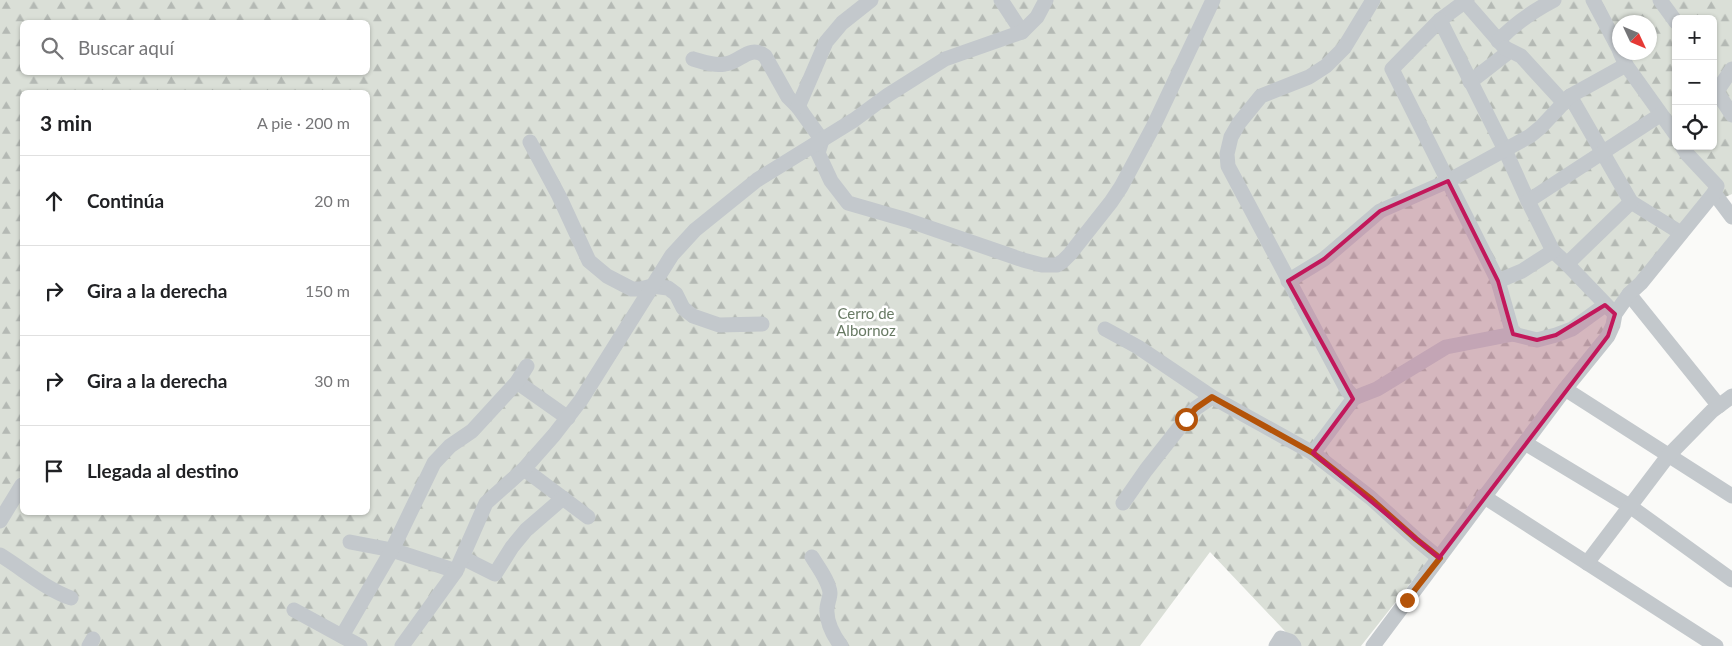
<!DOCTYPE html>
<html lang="es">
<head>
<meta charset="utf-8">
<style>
	:root { --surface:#fff; --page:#f2f2f2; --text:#202124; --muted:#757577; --line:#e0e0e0 }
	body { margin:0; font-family:Lato,sans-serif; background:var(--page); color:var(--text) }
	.controls { position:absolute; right:15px; top:15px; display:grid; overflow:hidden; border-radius:8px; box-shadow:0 1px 4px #0004 }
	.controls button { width:45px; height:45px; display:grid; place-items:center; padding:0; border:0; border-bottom:1px solid var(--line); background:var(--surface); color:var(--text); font:25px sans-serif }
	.compass { position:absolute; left:1612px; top:15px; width:45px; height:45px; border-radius:50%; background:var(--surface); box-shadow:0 1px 4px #0004; rotate:134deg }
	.stop { position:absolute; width:15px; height:15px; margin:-11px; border:4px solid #b45309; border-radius:50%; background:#fff }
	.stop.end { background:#b45309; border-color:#fff; box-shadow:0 1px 5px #0008 }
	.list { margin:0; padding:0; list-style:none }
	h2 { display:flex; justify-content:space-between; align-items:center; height:65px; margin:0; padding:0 20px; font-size:21px }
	h2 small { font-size:16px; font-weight:400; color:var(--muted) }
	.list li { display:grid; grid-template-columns:32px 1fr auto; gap:15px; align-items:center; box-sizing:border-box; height:90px; padding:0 20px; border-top:1px solid var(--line) }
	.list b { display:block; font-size:19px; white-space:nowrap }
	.list em { font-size:16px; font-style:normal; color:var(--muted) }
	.icon { flex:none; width:28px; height:28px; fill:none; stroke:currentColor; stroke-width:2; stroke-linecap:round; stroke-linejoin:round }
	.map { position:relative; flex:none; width:1732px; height:646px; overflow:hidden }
	.search { position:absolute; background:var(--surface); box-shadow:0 1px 4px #0004; left:20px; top:20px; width:350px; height:55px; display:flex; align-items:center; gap:12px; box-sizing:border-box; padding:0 18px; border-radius:8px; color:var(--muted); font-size:19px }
	.panel { position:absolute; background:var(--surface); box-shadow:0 1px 4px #0004; left:20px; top:90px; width:350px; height:425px; border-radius:8px }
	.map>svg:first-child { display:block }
	.forest { fill:url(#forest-firs); fill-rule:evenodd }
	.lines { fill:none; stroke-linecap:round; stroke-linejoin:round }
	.minor { stroke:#c3c8cc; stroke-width:15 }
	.route { stroke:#b45309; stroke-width:6 }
	.marked { fill:#c2185b; fill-opacity:0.2; stroke:#c2185b; stroke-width:4; stroke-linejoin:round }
	.labels { text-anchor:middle; stroke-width:5; stroke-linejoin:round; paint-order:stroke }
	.park-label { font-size:15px; fill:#687a64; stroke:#fff }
</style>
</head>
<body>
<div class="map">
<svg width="1732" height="646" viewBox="0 0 1732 646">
	<defs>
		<pattern id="forest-firs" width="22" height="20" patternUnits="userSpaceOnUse" patternTransform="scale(1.25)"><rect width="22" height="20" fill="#dadfd7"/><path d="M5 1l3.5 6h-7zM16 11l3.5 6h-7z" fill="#b4b9b4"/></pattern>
	</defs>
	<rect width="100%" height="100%" fill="#fafaf8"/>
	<path class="forest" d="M 0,0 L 1732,0 L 1732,194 L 1708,205 L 1361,646 L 1299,646 L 1210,552 L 1140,646 L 0,646 ZM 1676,19 L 1713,19 L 1713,146 L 1676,146 ZM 22,22 L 368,22 L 368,72 L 22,72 ZM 1620,22 L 1650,22 L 1650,52 L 1620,52 ZM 22,92 L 368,92 L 368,512 L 22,512 Z"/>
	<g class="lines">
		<g class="minor">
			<polyline points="1001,0 1022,32"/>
			<polyline points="1467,0 1440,20 1392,69 1498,281 1513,334"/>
			<polyline points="1593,0 1620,51"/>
			<polyline points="1660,0 1676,22"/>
			<polyline points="1465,2 1505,48 1506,54 1470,82"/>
			<polyline points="1440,20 1505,150 1528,201 1553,251 1567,264 1615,314"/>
			<path d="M 1498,41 C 1515,23 1533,11 1554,0"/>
			<polyline points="1505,48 1521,56 1564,103"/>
			<polyline points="1620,52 1626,65 1676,135"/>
			<path d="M 693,59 C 704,62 713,66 725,64 C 740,63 749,44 765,56 L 788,97 L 798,107 L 822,140 L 818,153 L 831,181 L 848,203 L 907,220 L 1023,260 L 1042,265 L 1057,265 L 1063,261 L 1070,254 L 1111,202 L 1121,187 L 1153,127 L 1213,0"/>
			<polyline points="1713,86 1732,115"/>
			<polyline points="1570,96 1631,202 1681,233"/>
			<polyline points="1713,97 1732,69"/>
			<polyline points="798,107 826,42 842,23 871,0"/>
			<polyline points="530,142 559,196 589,261 607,276 632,289 640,289 652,286 668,288 676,294 683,308 693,316 719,325 762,324"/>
			<polyline points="1714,193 1732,217"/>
			<polyline points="1528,201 1660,115"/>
			<polyline points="1567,264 1631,202"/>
			<polyline points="1288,281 1324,259 1380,211 1448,181 1530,136 1541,127 1570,96 1626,65"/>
			<polyline points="1498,281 1522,271 1553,251"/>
			<polyline points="1629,294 1719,406"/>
			<polyline points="1105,329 1138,347 1212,397 1313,453 1371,498 1416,539 1439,558"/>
			<polyline points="517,382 568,418"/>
			<polyline points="1565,389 1732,496"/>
			<polyline points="1354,398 1347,390 1228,166 1227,154 1231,137 1239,123 1261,96 1309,77 1326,66 1344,48 1373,0"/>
			<polyline points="1525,443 1631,507 1732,580"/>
			<polyline points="1313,453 1354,398 1377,389 1446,347 1513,334 1537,340 1556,335 1572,329 1605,305"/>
			<polyline points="524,469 588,517"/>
			<polyline points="1483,496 1716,646"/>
			<polyline points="1123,503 1146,470 1186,419 1196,408 1212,397"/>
			<polyline points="0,521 22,485"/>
			<polyline points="350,542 392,550 456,571"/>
			<path d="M 0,555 C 23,569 47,590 71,598"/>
			<path d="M 812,557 C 818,567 829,581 830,593 C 830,598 827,604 827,609 C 826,623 833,635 841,646"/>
			<polyline points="463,558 495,574 512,547 526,530 563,498"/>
			<polyline points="1587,563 1668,456 1712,411 1732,396"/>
			<polyline points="294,610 360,646"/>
			<polyline points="342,636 392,550 434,463 450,446 472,431 517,382 527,366"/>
			<polyline points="89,646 93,639"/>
			<polyline points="402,646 456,571 486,503 524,469 554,435 581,400 672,255 695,230 757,180 854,120 888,95 945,59 1022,32 1037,17 1046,0"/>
			<polyline points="1276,646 1281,638 1290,641 1294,646"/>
			<polyline points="1373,646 1565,389 1608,336 1613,325 1615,314 1629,294 1641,283 1714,193 1717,186 1687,154 1682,146"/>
		</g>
	</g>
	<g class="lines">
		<polyline class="route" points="1186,419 1196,408 1212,397 1313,453 1370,498 1416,539 1440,558 1407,600"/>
	</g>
	<path class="marked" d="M 1448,181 L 1498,281 L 1513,334 L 1537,340 L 1556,335 L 1605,305 L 1615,314 L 1608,336 L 1439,558 L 1313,453 L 1353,399 L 1288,281 L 1324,259 L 1380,211 Z"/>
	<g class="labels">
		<g class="park-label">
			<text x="866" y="319">Cerro de<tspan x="866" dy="17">Albornoz</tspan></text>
		</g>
	</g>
</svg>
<div class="controls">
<button>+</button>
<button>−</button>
<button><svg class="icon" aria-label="locate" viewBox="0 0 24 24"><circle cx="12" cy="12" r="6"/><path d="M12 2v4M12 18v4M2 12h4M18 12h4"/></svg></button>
</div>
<svg class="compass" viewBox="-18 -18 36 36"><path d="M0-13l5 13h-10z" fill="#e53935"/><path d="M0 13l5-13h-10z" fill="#757577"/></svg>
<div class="stop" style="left:1186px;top:419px"></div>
<div class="stop end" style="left:1407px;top:600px"></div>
<div class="search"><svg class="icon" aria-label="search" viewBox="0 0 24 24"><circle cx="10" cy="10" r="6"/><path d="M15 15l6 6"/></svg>Buscar aquí</div>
<section class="panel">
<h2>3 min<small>A pie · 200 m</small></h2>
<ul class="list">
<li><svg class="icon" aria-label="ahead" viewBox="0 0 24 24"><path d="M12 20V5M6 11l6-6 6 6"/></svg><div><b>Continúa</b></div><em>20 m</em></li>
<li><svg class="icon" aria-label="right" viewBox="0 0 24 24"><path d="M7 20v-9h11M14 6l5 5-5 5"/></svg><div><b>Gira a la derecha</b></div><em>150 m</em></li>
<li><svg class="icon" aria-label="right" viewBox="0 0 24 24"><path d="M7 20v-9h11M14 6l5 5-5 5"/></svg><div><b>Gira a la derecha</b></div><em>30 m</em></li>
<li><svg class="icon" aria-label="arrive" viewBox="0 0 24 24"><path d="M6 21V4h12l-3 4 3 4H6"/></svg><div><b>Llegada al destino</b></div></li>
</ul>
</section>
</div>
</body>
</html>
